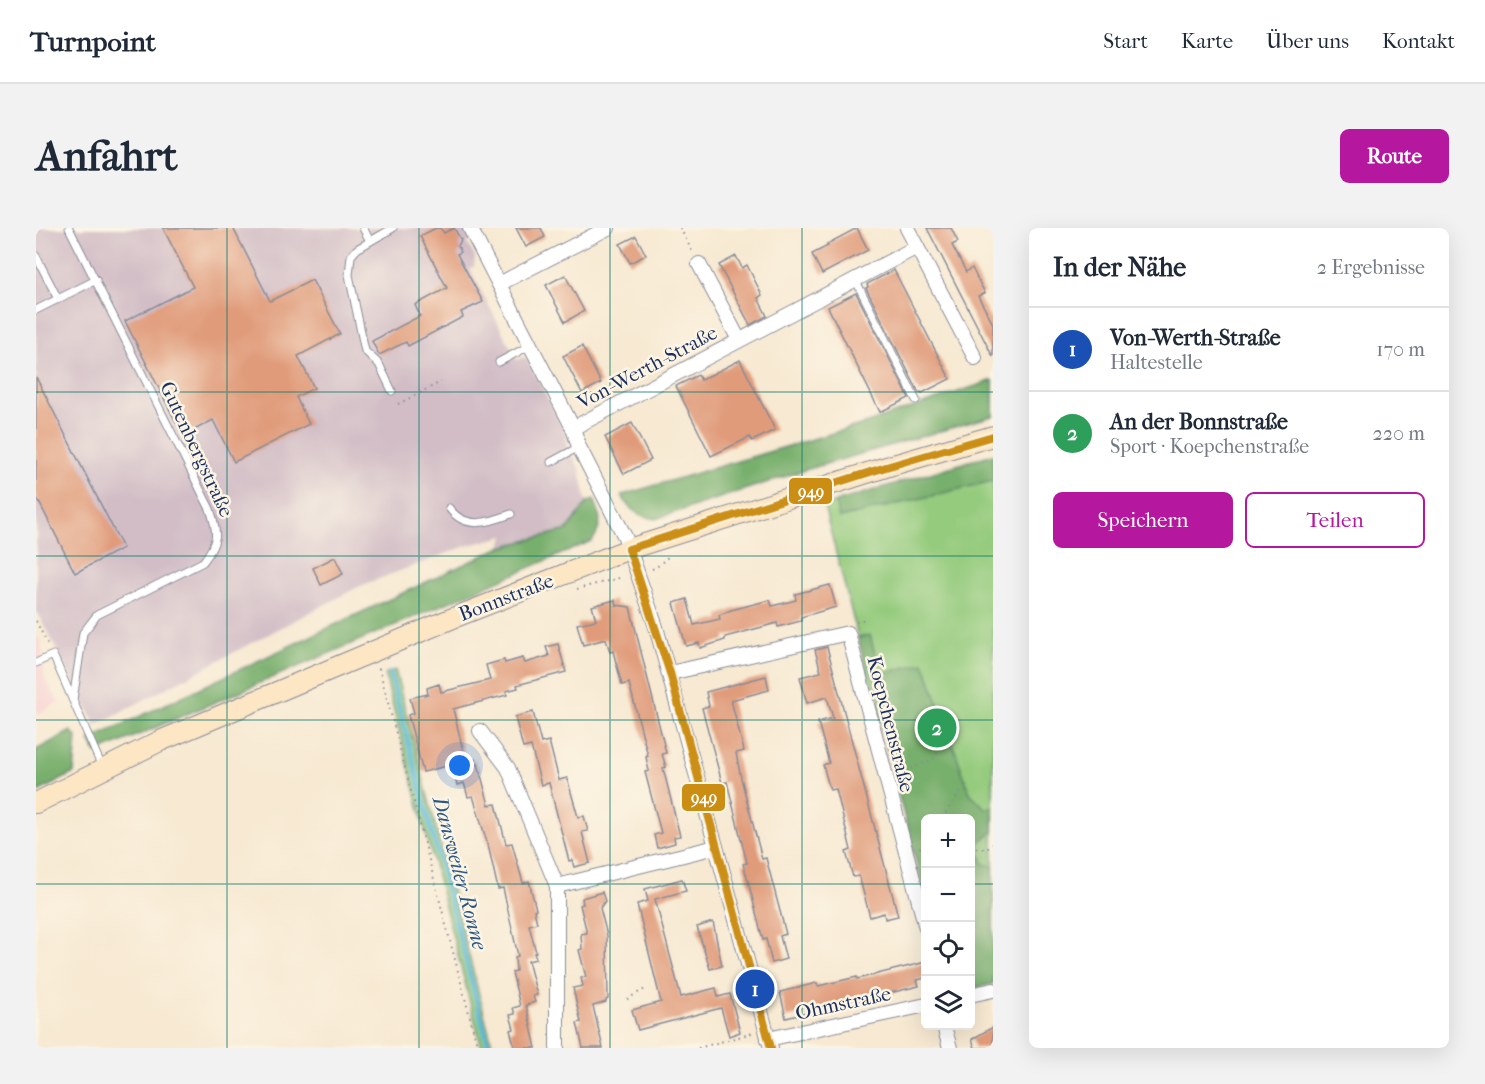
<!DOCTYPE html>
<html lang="de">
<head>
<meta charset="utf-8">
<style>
	:root { --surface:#fff; --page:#f2f2f3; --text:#1f2937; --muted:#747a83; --line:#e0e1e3; --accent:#b5179e }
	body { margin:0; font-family:"IM FELL French Canon",serif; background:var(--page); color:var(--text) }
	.controls { position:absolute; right:18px; bottom:18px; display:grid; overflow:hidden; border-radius:9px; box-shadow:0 6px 24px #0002 }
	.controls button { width:54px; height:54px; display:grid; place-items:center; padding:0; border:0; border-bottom:2px solid var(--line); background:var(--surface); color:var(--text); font:30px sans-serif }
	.you { position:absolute; left:424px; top:538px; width:21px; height:21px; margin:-15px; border:4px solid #fff; border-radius:50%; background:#1a73e8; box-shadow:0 0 0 9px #1a73e833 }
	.badge { display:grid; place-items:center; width:39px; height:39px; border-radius:50%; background:var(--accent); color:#fff; font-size:20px; font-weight:700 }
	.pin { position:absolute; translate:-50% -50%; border:3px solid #fff; box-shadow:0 2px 6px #0006 }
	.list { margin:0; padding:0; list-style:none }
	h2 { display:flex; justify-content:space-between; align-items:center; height:78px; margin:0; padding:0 24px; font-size:26px }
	h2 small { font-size:20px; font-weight:400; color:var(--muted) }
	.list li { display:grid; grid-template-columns:39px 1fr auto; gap:18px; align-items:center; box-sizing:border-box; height:84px; padding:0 24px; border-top:2px solid var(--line) }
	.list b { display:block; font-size:22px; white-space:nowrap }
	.list p { margin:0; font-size:20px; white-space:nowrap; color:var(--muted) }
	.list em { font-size:20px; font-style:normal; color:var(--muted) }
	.actions { display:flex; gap:12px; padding:18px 24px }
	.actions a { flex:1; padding:14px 0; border:2px solid var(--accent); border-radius:9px; text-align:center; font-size:21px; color:var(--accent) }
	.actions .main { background:var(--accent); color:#fff }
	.icon { flex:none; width:33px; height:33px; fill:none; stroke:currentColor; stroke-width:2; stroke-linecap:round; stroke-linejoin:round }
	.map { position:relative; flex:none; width:957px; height:820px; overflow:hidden; border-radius:9px }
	header { display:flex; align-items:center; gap:36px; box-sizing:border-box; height:84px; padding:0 30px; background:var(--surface); border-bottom:2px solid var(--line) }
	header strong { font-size:28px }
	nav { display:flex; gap:33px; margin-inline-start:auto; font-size:21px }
	.intro { display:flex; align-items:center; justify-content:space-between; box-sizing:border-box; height:144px; padding:0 36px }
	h1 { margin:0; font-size:42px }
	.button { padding:15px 27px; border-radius:9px; background:var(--accent); color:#fff; font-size:21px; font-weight:700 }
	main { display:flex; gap:36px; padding:0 36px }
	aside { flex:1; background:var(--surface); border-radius:9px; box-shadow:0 6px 24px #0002 }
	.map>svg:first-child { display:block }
	.built { fill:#f7cfd1 }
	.industrial { fill:#d2bdc6 }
	.green { fill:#94cb7d; stroke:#587d6e; stroke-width:1.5 }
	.forest { fill:#77af6c; stroke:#496f65; stroke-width:1.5 }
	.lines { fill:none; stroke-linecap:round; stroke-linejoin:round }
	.stream { stroke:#5bb7d9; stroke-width:4.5 }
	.building { fill:#e09b7a }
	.lane-casing { stroke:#898c98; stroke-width:9 }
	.street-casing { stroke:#898c98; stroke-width:16 }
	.secondary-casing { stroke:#898c98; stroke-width:22 }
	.path { stroke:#898c98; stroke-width:2; stroke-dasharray:1.5 4.5; stroke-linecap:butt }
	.lane { stroke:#fff; stroke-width:7 }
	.street { stroke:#fff; stroke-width:14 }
	.secondary { stroke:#fce6c4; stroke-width:20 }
	.bus-1-casing { stroke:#fcf5e5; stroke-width:12 }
	.bus-1 { stroke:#cb8e13; stroke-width:8 }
	.grid { fill:none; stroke:#0f766e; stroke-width:1.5; stroke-opacity:0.55 }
	.labels { text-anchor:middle; stroke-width:5; stroke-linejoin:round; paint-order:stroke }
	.street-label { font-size:20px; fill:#1b2f5e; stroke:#fcf5e5 }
	.water-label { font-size:21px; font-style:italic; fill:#2e5883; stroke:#fcf5e5 }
	.line-badge { stroke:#fcf5e5; stroke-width:2 }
	.badge-label { font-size:16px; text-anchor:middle; font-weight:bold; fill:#fff }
</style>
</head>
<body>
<header>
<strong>Turnpoint</strong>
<nav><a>Start</a><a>Karte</a><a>Über uns</a><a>Kontakt</a></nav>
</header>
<div class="intro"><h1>Anfahrt</h1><a class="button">Route</a></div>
<main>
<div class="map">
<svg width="957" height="820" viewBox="0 0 957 820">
	<rect width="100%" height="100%" fill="#fcf5e5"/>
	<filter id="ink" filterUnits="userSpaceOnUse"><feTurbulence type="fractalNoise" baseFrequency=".0167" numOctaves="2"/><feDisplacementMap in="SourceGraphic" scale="12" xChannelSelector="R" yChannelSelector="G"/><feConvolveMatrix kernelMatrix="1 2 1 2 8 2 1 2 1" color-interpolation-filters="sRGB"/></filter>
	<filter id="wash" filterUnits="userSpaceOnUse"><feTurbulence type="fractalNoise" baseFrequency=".008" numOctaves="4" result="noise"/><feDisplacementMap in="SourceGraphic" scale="24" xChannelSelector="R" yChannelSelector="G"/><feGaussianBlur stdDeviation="1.35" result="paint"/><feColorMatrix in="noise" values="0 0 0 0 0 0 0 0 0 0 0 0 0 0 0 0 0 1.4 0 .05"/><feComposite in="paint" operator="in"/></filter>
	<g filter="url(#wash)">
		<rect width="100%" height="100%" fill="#f7e9d2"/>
		<polygon class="built" points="0,405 5,415 9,452 23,474 0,487"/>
		<polygon class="industrial" points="0,0 448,0 451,4 431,15 439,29 438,38 434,41 481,132 487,129 491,131 530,206 530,216 544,242 551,275 531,301 465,319 468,308 433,317 324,358 60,497 0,382"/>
		<g class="green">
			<polygon points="957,226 957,756 934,590 890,590 889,668 788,278"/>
			<polygon points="359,442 457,820 446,820 354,467 349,446"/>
		</g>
		<g class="forest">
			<path d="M 957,152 L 957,188 L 769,242 L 619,291 C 604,289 591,281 586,267 L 831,195 Z"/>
			<polygon points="957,226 957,253 803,290 799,274"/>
			<path d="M 558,271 C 565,287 567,299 556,313 L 60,525 L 53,512 L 465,319 L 531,302 L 551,275 Z"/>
			<polygon points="834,407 844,446 888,435 934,565 950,581 957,579 957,603 941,616 947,636 957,638 957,756 935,761 934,590 890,590 889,668 822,410"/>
			<polygon points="35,503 41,510 38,545 0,565 0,522"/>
		</g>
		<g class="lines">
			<polyline class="stream" points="354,445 453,820"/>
		</g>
		<g id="blocks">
			<g class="building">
				<polygon points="127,0 197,0 234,73 276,52 304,106 262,128 278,160 260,169 273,196 198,234 177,192 147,208 89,93 157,59"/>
				<polygon points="400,0 404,0 408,5 418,0 425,12 422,18 425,24 421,26 447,74 425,84 427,89 372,118 370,114 343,127 336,113 384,88 379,77 411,60 384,8"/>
				<polygon points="480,0 505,0 509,9 490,19"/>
				<polygon points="821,0 832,22 786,46 776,26 792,18 791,16"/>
				<polygon points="891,0 915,0 922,14 916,17 930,44 936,40 941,50 949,65 942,68 957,96 957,129"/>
				<polygon points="600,8 610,27 594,35 584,16"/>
				<polygon points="700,28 706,40 711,37 726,67 722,70 731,88 714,97 683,37"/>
				<polygon points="858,42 914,151 886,165 885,164 883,165 830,60 832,59 831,56"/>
				<polygon points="529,47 548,83 529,94 510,57"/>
				<polygon points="820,65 873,170 844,184 792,79"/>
				<polygon points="546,118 565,155 546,165 527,128"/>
				<polygon points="704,132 739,202 716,213 714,209 675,228 640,158 662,147 665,152"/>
				<polygon points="0,149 87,320 39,345 0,268"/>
				<polygon points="596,195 615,232 588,246 569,209"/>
				<polygon points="299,329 307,346 285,357 277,340"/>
				<polygon points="794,357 800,379 765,389 765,393 753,396 742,399 741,395 689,409 689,412 664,420 663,415 650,418 638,375 651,371 658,397 684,391 683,387 695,382 734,372 736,378 760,372 759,366"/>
				<polygon points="579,372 580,377 594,379 630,525 626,526 630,539 627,540 644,608 638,609 639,615 621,620 618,607 625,605 609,544 613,543 610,529 612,528 593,455 586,457 577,423 574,424 570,411 547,417 541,396 560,392 556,378"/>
				<polygon points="522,416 530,444 481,457 482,460 470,463 471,467 417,481 430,534 439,531 440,537 442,536 453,577 460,576 470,616 476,615 487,655 493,653 500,681 498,682 501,695 493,697 500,724 498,725 500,731 492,733 501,767 497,768 499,774 490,777 500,820 479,820 474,802 478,801 474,787 479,786 477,780 484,778 476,744 480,743 479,729 482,728 467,660 462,661 453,621 437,568 432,569 428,555 421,557 415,537 387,544 372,487 378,485 374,470 392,466 391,460 403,456 405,464 454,452 450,437 468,432 469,435 487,430 489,435 513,428 510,419"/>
				<polygon points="791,419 862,688 849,691 848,685 834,689 823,648 817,649 810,624 815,622 800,561 794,562 787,537 793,535 782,494 797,490 791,469 771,475 764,449 785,444 779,422"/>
				<polygon points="730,448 733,462 695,472 708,523 700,525 705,550 726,631 730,630 750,706 744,708 750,731 736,735 730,711 727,712 711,649 707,636 711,635 691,554 686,555 666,480 673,478 670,464"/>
				<polygon points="497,484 505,515 513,513 523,552 531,550 542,589 548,588 552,603 546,604 554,635 538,639 536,632 533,633 513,555 505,557 495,518 487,520 479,489"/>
				<polygon points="646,651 650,663 619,671 645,769 680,760 682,769 694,766 704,804 693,808 685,780 602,802 596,782 625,774 601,676 612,673 609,661"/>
				<polygon points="566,664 569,673 564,680 571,707 572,771 570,772 570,774 557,778 567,820 547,820 541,795 545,794 537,760 547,758 545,750 550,749 543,722 546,721 545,706 551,705 544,677 547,676 546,670"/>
				<polygon points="677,694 686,738 674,741 661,699"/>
				<polygon points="890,734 890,750 881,752 883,758 750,790 744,764 781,755 782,758 821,749 821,751"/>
				<polygon points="957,799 957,820 939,820 936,811"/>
			</g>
		</g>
	</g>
	<g filter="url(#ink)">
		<use href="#blocks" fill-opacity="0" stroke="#898c98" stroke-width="1.5"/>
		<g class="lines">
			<defs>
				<g id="lane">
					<path d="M 33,0 L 174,281 C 182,305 183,313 167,334 L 61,387 L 47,405 L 37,472"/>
					<polyline points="327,0 334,13"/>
					<polyline points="0,28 22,71"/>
					<polyline points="819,51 880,172"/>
					<polyline points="0,82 60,52"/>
					<polyline points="463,134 495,117"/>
					<polyline points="356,163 343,136 329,123 313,47 315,28 321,21 357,0"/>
					<polyline points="515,234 543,219"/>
					<path d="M 413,280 C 429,302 452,295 475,286"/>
					<polyline points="0,435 17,427 66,539"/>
				</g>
				<g id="street">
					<polyline points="434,0 537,200 543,219 589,309 620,399 735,820"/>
					<polyline points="871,0 939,130"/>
					<polyline points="663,36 703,112"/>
					<polyline points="463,56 572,0"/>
					<polyline points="537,200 881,19"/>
					<polyline points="634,445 812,405 890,700"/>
					<polyline points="444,503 472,540 521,658 521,820"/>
					<polyline points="521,658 680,619"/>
					<polyline points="934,767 957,762"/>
					<polyline points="908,798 914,820"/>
					<polyline points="732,811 890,777"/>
				</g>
				<polyline id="secondary" points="0,575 124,513 417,390 593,321 850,239 957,208"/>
			</defs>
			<use href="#lane" class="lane-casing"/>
			<use href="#street" class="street-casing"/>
			<use href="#secondary" class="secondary-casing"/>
			<g class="path">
				<polyline points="644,0 656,23"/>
				<polyline points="362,176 405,154"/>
				<path d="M 616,341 C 624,338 628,331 635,327"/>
				<polyline points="541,361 587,349"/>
				<polyline points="0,393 12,417"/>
				<polyline points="820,394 830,391"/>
				<polyline points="343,440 442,820"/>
				<polyline points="864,545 897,531 918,501"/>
				<polyline points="906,590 926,562"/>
				<polyline points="934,619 951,621 957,616"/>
				<polyline points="884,620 890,612"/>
				<polyline points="591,771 611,760"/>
				<polyline points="662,820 717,805"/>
			</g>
			<use href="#lane" class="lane"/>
			<use href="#street" class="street"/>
			<use href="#secondary" class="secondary"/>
			<defs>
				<g id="bus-1">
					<polyline points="593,321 634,445 735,820"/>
					<polyline points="593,321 850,239 957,208"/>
				</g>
			</defs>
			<use href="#bus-1" class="bus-1-casing"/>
			<use href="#bus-1" class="bus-1"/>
		</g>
	</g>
	<path class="grid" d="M 191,0 L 191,820M 383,0 L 383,820M 574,0 L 574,820M 766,0 L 766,820M 0,164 L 957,164M 0,328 L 957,328M 0,492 L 957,492M 0,656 L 890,656M 934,656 L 957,656"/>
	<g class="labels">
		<g class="street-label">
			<text transform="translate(611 139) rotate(-28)" y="7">Von-Werth-Straße</text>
			<text transform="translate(161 221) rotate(65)" y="7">Gutenbergstraße</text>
			<text transform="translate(470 369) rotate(-21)" y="7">Bonnstraße</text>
			<text transform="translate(855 496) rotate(76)" y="7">Koepchenstraße</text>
			<text transform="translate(807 775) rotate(-12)" y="7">Ohmstraße</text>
		</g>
		<g class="water-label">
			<text transform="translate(424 645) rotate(75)" y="7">Dansweiler Ronne</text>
		</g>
	</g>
	<g class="line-badge">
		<rect x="752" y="249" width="45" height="28" rx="6" fill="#cb8e13"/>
		<rect x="645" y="555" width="45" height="29" rx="6" fill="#cb8e13"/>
	</g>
	<g class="badge-label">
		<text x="775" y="269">949</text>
		<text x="668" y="575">949</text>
	</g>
</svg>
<div class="controls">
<button>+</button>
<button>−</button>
<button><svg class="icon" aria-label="locate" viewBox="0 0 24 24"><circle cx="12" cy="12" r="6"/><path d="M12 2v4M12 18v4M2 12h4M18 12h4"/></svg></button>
<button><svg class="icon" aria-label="layers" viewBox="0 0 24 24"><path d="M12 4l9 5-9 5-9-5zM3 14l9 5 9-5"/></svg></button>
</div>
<div class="you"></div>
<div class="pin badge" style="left:719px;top:761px;background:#1a4fb4">1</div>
<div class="pin badge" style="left:901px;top:500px;background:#2e9e5b">2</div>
</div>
<aside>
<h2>In der Nähe<small>2 Ergebnisse</small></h2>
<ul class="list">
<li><span class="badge" style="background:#1a4fb4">1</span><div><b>Von-Werth-Straße</b><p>Haltestelle</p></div><em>170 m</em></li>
<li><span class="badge" style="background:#2e9e5b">2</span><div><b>An der Bonnstraße</b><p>Sport · Koepchenstraße</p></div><em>220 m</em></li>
</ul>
<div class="actions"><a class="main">Speichern</a><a>Teilen</a></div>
</aside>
</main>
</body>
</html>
